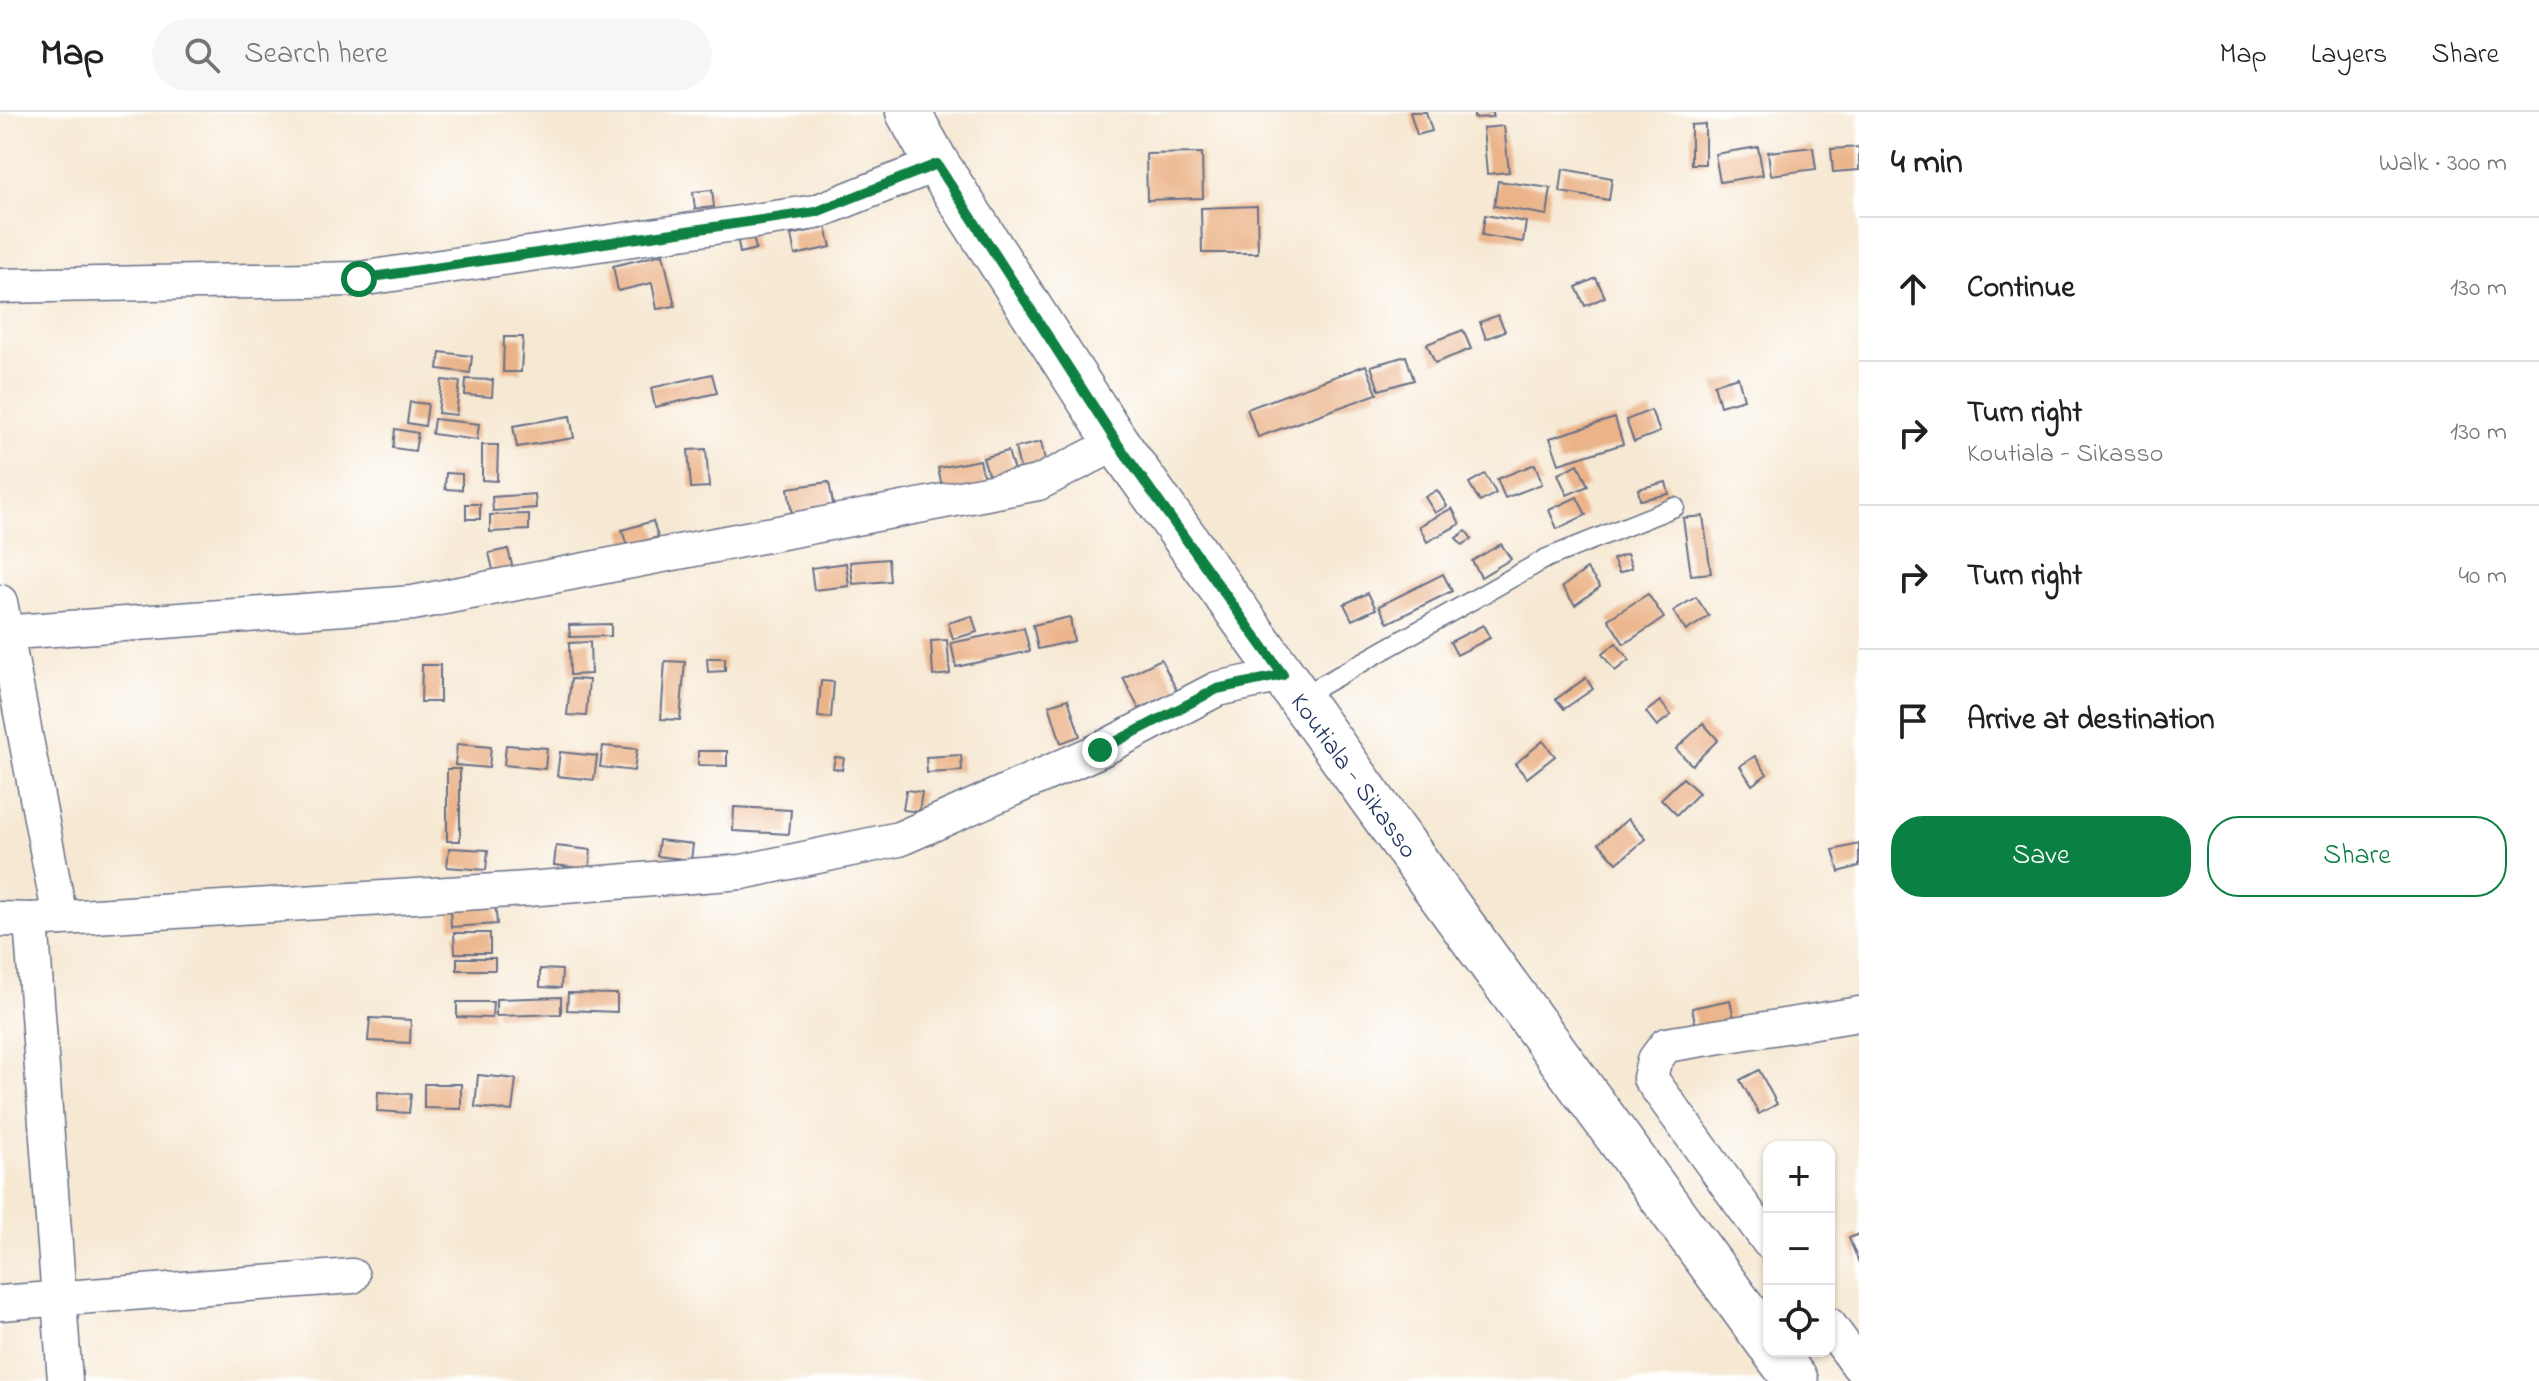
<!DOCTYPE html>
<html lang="en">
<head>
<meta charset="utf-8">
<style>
	:root { --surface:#fff; --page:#f6f6f6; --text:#202124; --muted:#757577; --line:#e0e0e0; --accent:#0b8043 }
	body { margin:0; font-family:"Indie Flower",sans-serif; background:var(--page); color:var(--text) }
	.controls { position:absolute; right:24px; bottom:24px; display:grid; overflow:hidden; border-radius:16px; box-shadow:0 2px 6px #0004 }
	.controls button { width:72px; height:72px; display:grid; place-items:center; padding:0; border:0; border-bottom:2px solid var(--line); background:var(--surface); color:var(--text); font:40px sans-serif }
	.stop { position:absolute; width:24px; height:24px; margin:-18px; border:6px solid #0b8043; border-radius:50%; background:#fff }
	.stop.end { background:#0b8043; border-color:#fff; box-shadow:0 2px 8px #0008 }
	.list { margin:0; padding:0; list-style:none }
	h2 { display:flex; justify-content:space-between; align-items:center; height:104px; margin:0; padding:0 32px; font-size:34px }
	h2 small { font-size:26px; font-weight:400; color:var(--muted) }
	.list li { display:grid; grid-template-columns:52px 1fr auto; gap:24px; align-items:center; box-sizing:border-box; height:144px; padding:0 32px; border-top:2px solid var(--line) }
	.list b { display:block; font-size:30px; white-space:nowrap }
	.list p { margin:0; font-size:26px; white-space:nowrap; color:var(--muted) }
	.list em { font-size:26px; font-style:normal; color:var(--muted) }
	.actions { display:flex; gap:16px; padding:24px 32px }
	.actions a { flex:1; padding:18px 0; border:2px solid var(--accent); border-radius:32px; text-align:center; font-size:28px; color:var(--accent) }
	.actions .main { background:var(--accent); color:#fff }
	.icon { flex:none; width:44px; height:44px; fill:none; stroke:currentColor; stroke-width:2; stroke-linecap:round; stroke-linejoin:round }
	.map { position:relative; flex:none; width:1859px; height:1269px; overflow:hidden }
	header { display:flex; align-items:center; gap:48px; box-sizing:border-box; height:112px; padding:0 40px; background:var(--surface); border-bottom:2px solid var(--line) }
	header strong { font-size:38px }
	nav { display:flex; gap:44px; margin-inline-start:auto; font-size:28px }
	.search { width:560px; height:72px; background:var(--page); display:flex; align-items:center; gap:20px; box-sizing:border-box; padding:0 28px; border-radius:44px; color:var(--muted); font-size:30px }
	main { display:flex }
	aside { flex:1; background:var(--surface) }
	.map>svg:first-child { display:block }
	.building { fill:#ebb388 }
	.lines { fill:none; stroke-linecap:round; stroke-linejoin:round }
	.service-casing { stroke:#687087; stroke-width:21 }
	.minor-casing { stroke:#687087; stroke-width:37 }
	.primary-casing { stroke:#687087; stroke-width:47 }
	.service { stroke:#fff; stroke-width:18 }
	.minor { stroke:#fff; stroke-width:34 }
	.primary { stroke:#fff; stroke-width:44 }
	.route { stroke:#0b8043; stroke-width:10 }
	.labels { text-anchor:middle; stroke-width:7; stroke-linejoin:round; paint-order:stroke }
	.street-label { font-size:26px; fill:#1b2f5e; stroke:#fff }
</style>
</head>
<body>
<header>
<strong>Map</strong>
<div class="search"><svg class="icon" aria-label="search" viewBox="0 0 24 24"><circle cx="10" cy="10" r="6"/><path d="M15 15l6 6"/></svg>Search here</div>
<nav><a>Map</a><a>Layers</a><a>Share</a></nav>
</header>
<main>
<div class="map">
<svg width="1859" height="1269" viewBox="0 0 1859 1269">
	<rect width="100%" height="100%" fill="#fff"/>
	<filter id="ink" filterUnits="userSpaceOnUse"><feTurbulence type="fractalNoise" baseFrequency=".0125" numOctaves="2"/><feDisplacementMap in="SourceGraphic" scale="16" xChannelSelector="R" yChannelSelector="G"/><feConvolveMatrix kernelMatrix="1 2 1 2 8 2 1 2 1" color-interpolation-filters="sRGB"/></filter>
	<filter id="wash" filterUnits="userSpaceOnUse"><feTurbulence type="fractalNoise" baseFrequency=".006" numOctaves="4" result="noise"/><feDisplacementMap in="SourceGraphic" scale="32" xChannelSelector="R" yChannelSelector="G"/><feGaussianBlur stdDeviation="1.8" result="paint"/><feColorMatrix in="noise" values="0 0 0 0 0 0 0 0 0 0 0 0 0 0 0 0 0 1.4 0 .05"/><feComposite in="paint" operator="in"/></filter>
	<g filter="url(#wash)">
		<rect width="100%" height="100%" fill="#f6e8d2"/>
		<g id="blocks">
			<g class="building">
				<polygon points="1410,0 1426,0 1432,19 1417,23"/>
				<polygon points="1474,0 1493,0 1493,5 1474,6"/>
				<polygon points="1705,12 1705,52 1691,52 1691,13"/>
				<polygon points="1504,14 1509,60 1487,62 1483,16"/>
				<polygon points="1758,35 1763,63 1720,70 1715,42"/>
				<polygon points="1813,35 1816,57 1771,63 1768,40"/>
				<polygon points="1859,35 1859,58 1833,60 1831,37"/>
				<polygon points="1202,41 1203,86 1147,88 1146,42"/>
				<polygon points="1563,57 1612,66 1609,88 1560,80"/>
				<polygon points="1498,69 1551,76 1547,103 1494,94"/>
				<polygon points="712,78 714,95 695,97 693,80"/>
				<polygon points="1257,94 1258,141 1202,141 1201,96"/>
				<polygon points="1485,103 1526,110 1523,130 1482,123"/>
				<polygon points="826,115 831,135 795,143 791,123"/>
				<polygon points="752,120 756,137 740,141 737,124"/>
				<polygon points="663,142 675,194 657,197 652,171 618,179 613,154"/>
				<polygon points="1596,166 1605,185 1585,194 1576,175"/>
				<polygon points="1498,203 1505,219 1486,227 1480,210"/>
				<polygon points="1463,218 1471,237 1435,251 1427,232"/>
				<polygon points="504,225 523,225 521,260 503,260"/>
				<polygon points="440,240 472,244 470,261 438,257"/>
				<polygon points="1406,244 1414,268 1379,278 1371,254"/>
				<polygon points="1366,253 1377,282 1258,325 1247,297"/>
				<polygon points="712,262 717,281 655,295 651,276"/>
				<polygon points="1738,265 1744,287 1720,294 1714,272"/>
				<polygon points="466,267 493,268 492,285 465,283"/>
				<polygon points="442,268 460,270 456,303 438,301"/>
				<polygon points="410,290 428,292 425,314 407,311"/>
				<polygon points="1651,298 1660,320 1634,330 1626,308"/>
				<polygon points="570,304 574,326 517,335 513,314"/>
				<polygon points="1615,306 1623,332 1559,352 1550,326"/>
				<polygon points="434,307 479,312 477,328 432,322"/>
				<polygon points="395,317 418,321 415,339 393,336"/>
				<polygon points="1041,330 1049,365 1023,370 1015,336"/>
				<polygon points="482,333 498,333 497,369 482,368"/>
				<polygon points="706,337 709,375 691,376 688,338"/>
				<polygon points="1008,339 1017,369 993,377 983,346"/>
				<polygon points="980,348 986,376 944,384 938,356"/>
				<polygon points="1535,352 1542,372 1505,386 1497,367"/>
				<polygon points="1578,352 1588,374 1567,383 1558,362"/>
				<polygon points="446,361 462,362 462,378 445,377"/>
				<polygon points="1485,362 1496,381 1480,390 1469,371"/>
				<polygon points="829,370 834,397 792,404 788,376"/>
				<polygon points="1666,370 1669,382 1640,388 1638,377"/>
				<polygon points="1437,378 1447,394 1435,401 1425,385"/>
				<polygon points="535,382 536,396 493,399 492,385"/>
				<polygon points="1577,385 1586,403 1557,417 1549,398"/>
				<rect x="466" y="392" width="14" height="15"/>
				<polygon points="1452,396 1460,412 1427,430 1419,414"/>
				<polygon points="529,402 529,418 490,420 490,403"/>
				<polygon points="1703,404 1711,461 1691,463 1683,406"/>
				<polygon points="653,409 658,425 627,434 622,418"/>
				<polygon points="1466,419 1472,427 1462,433 1456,426"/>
				<polygon points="1501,432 1511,447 1481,465 1472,449"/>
				<polygon points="508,437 514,461 495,466 489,441"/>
				<polygon points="1627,442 1632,456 1619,461 1613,447"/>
				<polygon points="888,447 890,469 853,472 850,450"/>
				<polygon points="846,451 849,474 814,478 811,456"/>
				<polygon points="1587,457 1600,475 1575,493 1562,475"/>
				<polygon points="1443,462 1452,479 1388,511 1379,494"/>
				<polygon points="1368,481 1376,497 1352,508 1344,492"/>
				<polygon points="1648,482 1664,506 1624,532 1608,507"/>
				<polygon points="1696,485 1709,504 1686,519 1673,499"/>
				<polygon points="972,504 977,520 953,527 948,511"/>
				<polygon points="1070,505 1074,529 1038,537 1033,513"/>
				<polygon points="611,512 611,524 570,525 569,513"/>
				<polygon points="1483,513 1490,526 1457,543 1450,530"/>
				<polygon points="1024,516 1030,539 956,555 951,531"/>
				<polygon points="947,528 950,562 933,564 931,529"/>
				<polygon points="590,530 591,562 570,563 569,531"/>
				<polygon points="1616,531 1629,548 1615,559 1602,542"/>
				<polygon points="707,546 725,546 725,559 708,560"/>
				<polygon points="1161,547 1177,579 1139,597 1123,566"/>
				<polygon points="665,549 685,550 680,608 661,607"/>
				<polygon points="422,553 440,553 440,590 421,590"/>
				<polygon points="1586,566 1593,577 1564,597 1556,587"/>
				<polygon points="571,567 589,568 586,604 567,603"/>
				<polygon points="821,569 834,570 831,606 818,605"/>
				<polygon points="1068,587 1080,624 1061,631 1049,593"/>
				<polygon points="1660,589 1671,603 1657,614 1646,600"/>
				<polygon points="1703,611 1718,628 1692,653 1676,637"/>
				<polygon points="1543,629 1555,644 1527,666 1515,652"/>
				<polygon points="457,632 491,635 489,656 455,653"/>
				<polygon points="506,633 547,636 545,657 504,653"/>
				<polygon points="603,634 637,637 634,659 600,655"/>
				<polygon points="698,639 727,639 727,654 698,653"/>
				<polygon points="560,640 597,644 594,668 557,664"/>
				<polygon points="961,643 962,659 927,661 926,645"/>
				<polygon points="1755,644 1767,662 1752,673 1740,654"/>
				<polygon points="835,645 844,646 842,658 833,656"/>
				<rect x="447" y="657" width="13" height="72"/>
				<polygon points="1683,666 1699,681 1677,703 1661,687"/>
				<polygon points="906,678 922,680 919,700 903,698"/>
				<polygon points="734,695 791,698 789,722 733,719"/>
				<polygon points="1628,707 1646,727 1617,751 1599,731"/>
				<polygon points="659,728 693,732 691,748 657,744"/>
				<polygon points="1859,732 1859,754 1839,760 1833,738"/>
				<polygon points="556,734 591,738 589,757 554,753"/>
				<polygon points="449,736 488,738 486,758 447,755"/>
				<polygon points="495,790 497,812 451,815 450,793"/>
				<polygon points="454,821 490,821 490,841 455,841"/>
				<rect x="457" y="846" width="38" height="12"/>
				<polygon points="540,857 562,858 561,876 540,875"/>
				<polygon points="568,881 617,882 617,900 567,898"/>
				<polygon points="561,885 561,902 496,904 496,887"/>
				<polygon points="1730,888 1735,911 1697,919 1692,896"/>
				<polygon points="457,890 493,890 492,906 457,905"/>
				<polygon points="370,906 411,908 410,931 368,929"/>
				<polygon points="1759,958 1777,992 1759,1002 1740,968"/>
				<polygon points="478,963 516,967 512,999 475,995"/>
				<polygon points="424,972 461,972 461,997 424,996"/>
				<polygon points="378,980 411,982 409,1001 377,999"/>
				<polygon points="1859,1122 1859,1151 1849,1126"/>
			</g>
		</g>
	</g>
	<g filter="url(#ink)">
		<use href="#blocks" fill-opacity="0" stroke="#687087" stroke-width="2"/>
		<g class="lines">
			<defs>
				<polyline id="service" points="1299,586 1547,446 1675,395"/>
				<g id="minor">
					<polyline points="0,174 359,167 816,100 937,52"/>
					<polyline points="0,490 60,806"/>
					<polyline points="0,521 413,491 1038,371 1117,331"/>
					<polyline points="0,807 31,808 527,777 742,760 899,727 1100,638 1217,577 1283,563"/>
					<polyline points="31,808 65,1269"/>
					<polyline points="1769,1130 1650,966 1654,949 1666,933 1859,902"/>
					<polyline points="0,1191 352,1164"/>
					<polyline points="1829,1213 1859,1254"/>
				</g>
				<g id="primary">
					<polyline points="908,0 937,52 1117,331 1431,770 1769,1232"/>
					<polyline points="1774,1239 1796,1269"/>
				</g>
			</defs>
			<use href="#service" class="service-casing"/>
			<use href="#minor" class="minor-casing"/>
			<use href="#primary" class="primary-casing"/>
			<use href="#service" class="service"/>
			<use href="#minor" class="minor"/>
			<use href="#primary" class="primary"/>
		</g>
	</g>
	<g class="lines" filter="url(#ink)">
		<polyline class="route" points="359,167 816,100 937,52 1117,331 1283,563 1217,577 1100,638"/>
	</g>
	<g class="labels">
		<g class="street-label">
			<text transform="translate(1355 663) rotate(54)" y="9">Koutiala - Sikasso</text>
		</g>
	</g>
</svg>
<div class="controls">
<button>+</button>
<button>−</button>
<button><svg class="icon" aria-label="locate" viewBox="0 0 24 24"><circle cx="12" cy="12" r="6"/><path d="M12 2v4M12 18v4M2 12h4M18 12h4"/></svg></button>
</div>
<div class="stop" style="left:359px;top:167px"></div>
<div class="stop end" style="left:1100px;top:638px"></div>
</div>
<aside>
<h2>4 min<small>Walk · 300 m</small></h2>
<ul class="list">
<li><svg class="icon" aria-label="ahead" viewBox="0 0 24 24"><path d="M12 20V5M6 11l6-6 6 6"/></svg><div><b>Continue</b></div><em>130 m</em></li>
<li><svg class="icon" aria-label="right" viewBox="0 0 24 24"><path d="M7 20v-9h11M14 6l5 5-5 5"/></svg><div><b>Turn right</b><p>Koutiala - Sikasso</p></div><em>130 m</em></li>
<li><svg class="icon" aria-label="right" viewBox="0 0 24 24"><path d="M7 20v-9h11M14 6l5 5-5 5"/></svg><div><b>Turn right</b></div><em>40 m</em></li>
<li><svg class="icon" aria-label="arrive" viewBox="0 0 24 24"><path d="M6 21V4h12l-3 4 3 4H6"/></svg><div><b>Arrive at destination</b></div></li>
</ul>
<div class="actions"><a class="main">Save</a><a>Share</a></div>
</aside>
</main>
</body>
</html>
